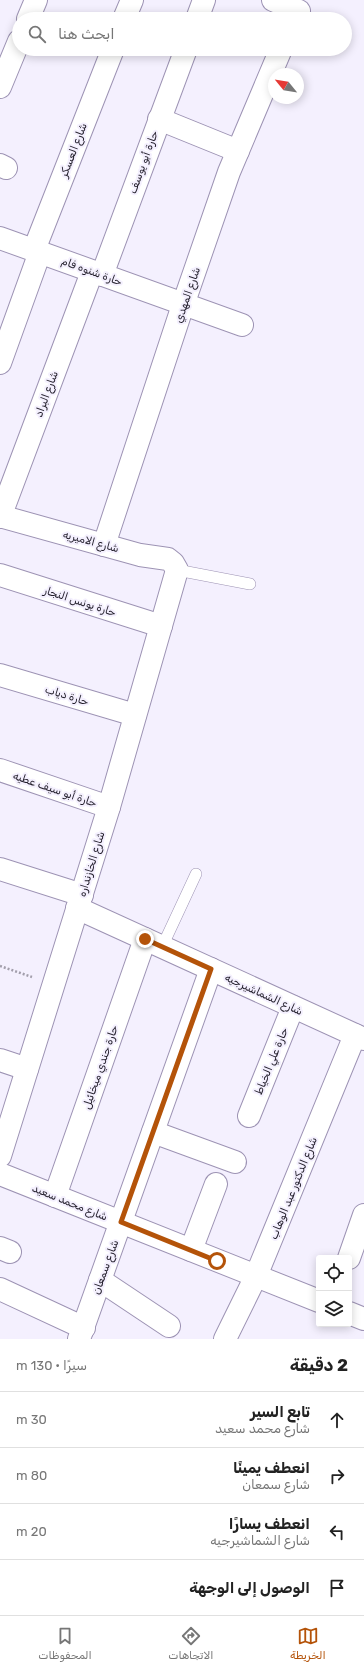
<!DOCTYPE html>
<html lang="ar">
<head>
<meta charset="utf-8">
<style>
	:root { --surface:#fff; --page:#f6f6f6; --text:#222; --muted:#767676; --line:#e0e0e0; --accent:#b45309 }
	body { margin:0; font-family:Rubik,"Noto Naskh Arabic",sans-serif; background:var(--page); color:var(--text); direction:rtl }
	.controls { position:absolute; right:12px; bottom:12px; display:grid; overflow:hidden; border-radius:4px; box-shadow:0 2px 10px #0003 }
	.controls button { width:36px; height:36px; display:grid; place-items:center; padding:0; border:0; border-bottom:1px solid var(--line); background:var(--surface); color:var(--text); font:20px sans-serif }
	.compass { position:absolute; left:268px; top:68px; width:36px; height:36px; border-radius:50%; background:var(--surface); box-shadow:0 2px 10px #0003; rotate:300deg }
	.stop { position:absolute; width:12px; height:12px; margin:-9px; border:3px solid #b45309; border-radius:50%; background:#fff }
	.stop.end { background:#b45309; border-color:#fff; box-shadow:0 1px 4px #0008 }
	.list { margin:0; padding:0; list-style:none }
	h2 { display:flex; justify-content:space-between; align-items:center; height:52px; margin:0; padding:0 16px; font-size:17px }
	h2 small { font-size:13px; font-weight:400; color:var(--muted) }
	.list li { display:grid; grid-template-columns:26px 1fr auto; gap:12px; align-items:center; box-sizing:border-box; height:56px; padding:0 16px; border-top:1px solid var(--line) }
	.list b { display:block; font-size:15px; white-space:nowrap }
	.list p { margin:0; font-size:13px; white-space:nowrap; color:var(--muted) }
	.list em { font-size:13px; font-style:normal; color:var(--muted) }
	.icon { flex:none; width:22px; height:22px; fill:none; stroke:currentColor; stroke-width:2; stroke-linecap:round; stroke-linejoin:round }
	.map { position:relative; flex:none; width:364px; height:1339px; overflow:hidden; direction:ltr }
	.search { position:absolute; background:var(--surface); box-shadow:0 2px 10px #0003; left:12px; right:12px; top:12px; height:44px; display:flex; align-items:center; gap:10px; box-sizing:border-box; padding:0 14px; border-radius:22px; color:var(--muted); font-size:15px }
	.sheet { height:276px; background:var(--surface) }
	nav { display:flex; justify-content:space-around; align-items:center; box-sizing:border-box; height:56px; border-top:1px solid var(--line); background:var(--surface); font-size:11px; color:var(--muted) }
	nav a { display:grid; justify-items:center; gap:2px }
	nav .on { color:var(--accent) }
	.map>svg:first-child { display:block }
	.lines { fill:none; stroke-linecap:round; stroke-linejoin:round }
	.lane-casing { stroke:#9d93b4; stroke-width:12 }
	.street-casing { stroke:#9d93b4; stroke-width:24 }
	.path { stroke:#a29eab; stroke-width:2.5; stroke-dasharray:2 2; stroke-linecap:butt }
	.lane { stroke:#fff; stroke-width:11 }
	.street { stroke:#fff; stroke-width:22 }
	.route { stroke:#b45309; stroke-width:5 }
	.labels { text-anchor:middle; stroke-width:4; stroke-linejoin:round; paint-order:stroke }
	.street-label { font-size:11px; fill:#221e2b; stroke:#f4f0fe }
</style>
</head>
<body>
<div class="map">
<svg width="364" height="1339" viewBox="0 0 364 1339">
	<rect width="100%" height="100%" fill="#f4f0fe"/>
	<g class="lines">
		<defs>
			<g id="lane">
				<polyline points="177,570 250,584"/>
				<polyline points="162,947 196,874"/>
			</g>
			<g id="street">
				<polyline points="273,0 299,11"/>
				<polyline points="28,19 36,0"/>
				<polyline points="124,19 132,0"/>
				<polyline points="197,19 204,0"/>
				<polyline points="0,87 19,41"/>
				<polyline points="159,119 238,151"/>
				<polyline points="0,165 6,168"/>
				<polyline points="0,238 242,325"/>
				<polyline points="34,250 113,49"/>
				<polyline points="102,275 186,49"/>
				<polyline points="0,363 40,252"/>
				<polyline points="0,516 140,555 168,559 173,563 177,570 109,807 0,1156"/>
				<polyline points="0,517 92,272"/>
				<polyline points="104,545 183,305 229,172 281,49"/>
				<polyline points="0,575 161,626"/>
				<polyline points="0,675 135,715"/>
				<polyline points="0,770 109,807"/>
				<polyline points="0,869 82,895"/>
				<polyline points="77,908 364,1039"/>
				<polyline points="0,1060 27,1069"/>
				<polyline points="249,1116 293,1007"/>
				<polyline points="153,1132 235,1162"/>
				<polyline points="0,1174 319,1301"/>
				<polyline points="55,1196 145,939"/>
				<polyline points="0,1248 10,1252"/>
				<polyline points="191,1250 216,1184"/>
				<polyline points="349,1258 364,1215"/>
				<polyline points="100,1280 169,1326"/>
				<polyline points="0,1289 84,1328"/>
				<polyline points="349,1313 364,1319"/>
				<polyline points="79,1339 211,969"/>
				<polyline points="225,1339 256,1276 355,1035"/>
			</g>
		</defs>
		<use href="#lane" class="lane-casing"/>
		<use href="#street" class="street-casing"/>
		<polyline class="path" points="0,966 32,977"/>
		<use href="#lane" class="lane"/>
		<use href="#street" class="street"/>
	</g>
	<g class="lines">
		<polyline class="route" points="145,939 211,969 121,1222 217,1261"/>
	</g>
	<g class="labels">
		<g class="street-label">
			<text transform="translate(73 150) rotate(-69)" y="4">شارع العسكر</text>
			<text transform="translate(143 162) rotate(-70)" y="4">حارة أبو يوسف</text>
			<text transform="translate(92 271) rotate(20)" y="4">حارة شنوه فام</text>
			<text transform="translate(187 295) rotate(-71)" y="4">شارع المهدي</text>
			<text transform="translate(46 394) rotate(-70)" y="4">شارع البراد</text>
			<text transform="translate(91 541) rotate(15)" y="4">شارع الاميريه</text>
			<text transform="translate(80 601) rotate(18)" y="4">حارة يونس النجار</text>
			<text transform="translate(67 695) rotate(17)" y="4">حارة دياب</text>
			<text transform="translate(55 789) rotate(19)" y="4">حارة أبو سيف عطيه</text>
			<text transform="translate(91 864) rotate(-73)" y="4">شارع الخازنداره</text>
			<text transform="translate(264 994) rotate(25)" y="4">شارع الشماشيرجيه</text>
			<text transform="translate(271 1061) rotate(-68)" y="4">حارة علي الخياط</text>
			<text transform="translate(100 1067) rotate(-71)" y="4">حارة جندي ميخائيل</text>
			<text transform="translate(293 1188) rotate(-68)" y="4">شارع الدكتور عبد الوهاب</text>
			<text transform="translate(70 1202) rotate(22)" y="4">شارع محمد سعيد</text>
			<text transform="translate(105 1267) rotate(-70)" y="4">شارع سمعان</text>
		</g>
	</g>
</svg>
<div class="controls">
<button><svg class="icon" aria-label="locate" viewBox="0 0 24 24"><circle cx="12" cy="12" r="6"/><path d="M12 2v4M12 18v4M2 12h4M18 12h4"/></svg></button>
<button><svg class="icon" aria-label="layers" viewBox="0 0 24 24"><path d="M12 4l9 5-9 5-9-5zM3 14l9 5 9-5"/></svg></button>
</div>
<svg class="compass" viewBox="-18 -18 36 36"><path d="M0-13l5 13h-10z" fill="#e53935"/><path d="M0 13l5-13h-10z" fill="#767676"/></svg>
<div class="stop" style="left:217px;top:1261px"></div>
<div class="stop end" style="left:145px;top:939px"></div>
<div class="search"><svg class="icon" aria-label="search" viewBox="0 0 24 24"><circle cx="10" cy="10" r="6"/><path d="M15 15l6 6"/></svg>ابحث هنا</div>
</div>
<section class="sheet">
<h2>2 دقيقة<small>سيرًا · 130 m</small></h2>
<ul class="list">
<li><svg class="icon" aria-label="ahead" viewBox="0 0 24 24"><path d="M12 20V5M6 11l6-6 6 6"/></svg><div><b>تابع السير</b><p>شارع محمد سعيد</p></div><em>30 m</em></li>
<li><svg class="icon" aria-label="right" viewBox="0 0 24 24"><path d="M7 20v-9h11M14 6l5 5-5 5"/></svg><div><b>انعطف يمينًا</b><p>شارع سمعان</p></div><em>80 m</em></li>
<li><svg class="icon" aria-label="left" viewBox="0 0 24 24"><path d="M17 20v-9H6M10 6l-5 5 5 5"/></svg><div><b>انعطف يسارًا</b><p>شارع الشماشيرجيه</p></div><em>20 m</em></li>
<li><svg class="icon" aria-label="arrive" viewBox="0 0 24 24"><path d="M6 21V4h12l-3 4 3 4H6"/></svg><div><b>الوصول إلى الوجهة</b></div></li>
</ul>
</section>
<nav>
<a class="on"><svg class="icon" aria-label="map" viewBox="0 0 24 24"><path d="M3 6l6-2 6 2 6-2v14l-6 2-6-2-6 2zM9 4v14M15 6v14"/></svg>الخريطة</a>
<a><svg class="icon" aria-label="directions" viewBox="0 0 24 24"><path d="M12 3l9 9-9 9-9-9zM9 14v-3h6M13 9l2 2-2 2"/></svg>الاتجاهات</a>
<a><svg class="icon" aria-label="saved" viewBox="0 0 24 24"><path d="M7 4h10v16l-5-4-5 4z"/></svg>المحفوظات</a>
</nav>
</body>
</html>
